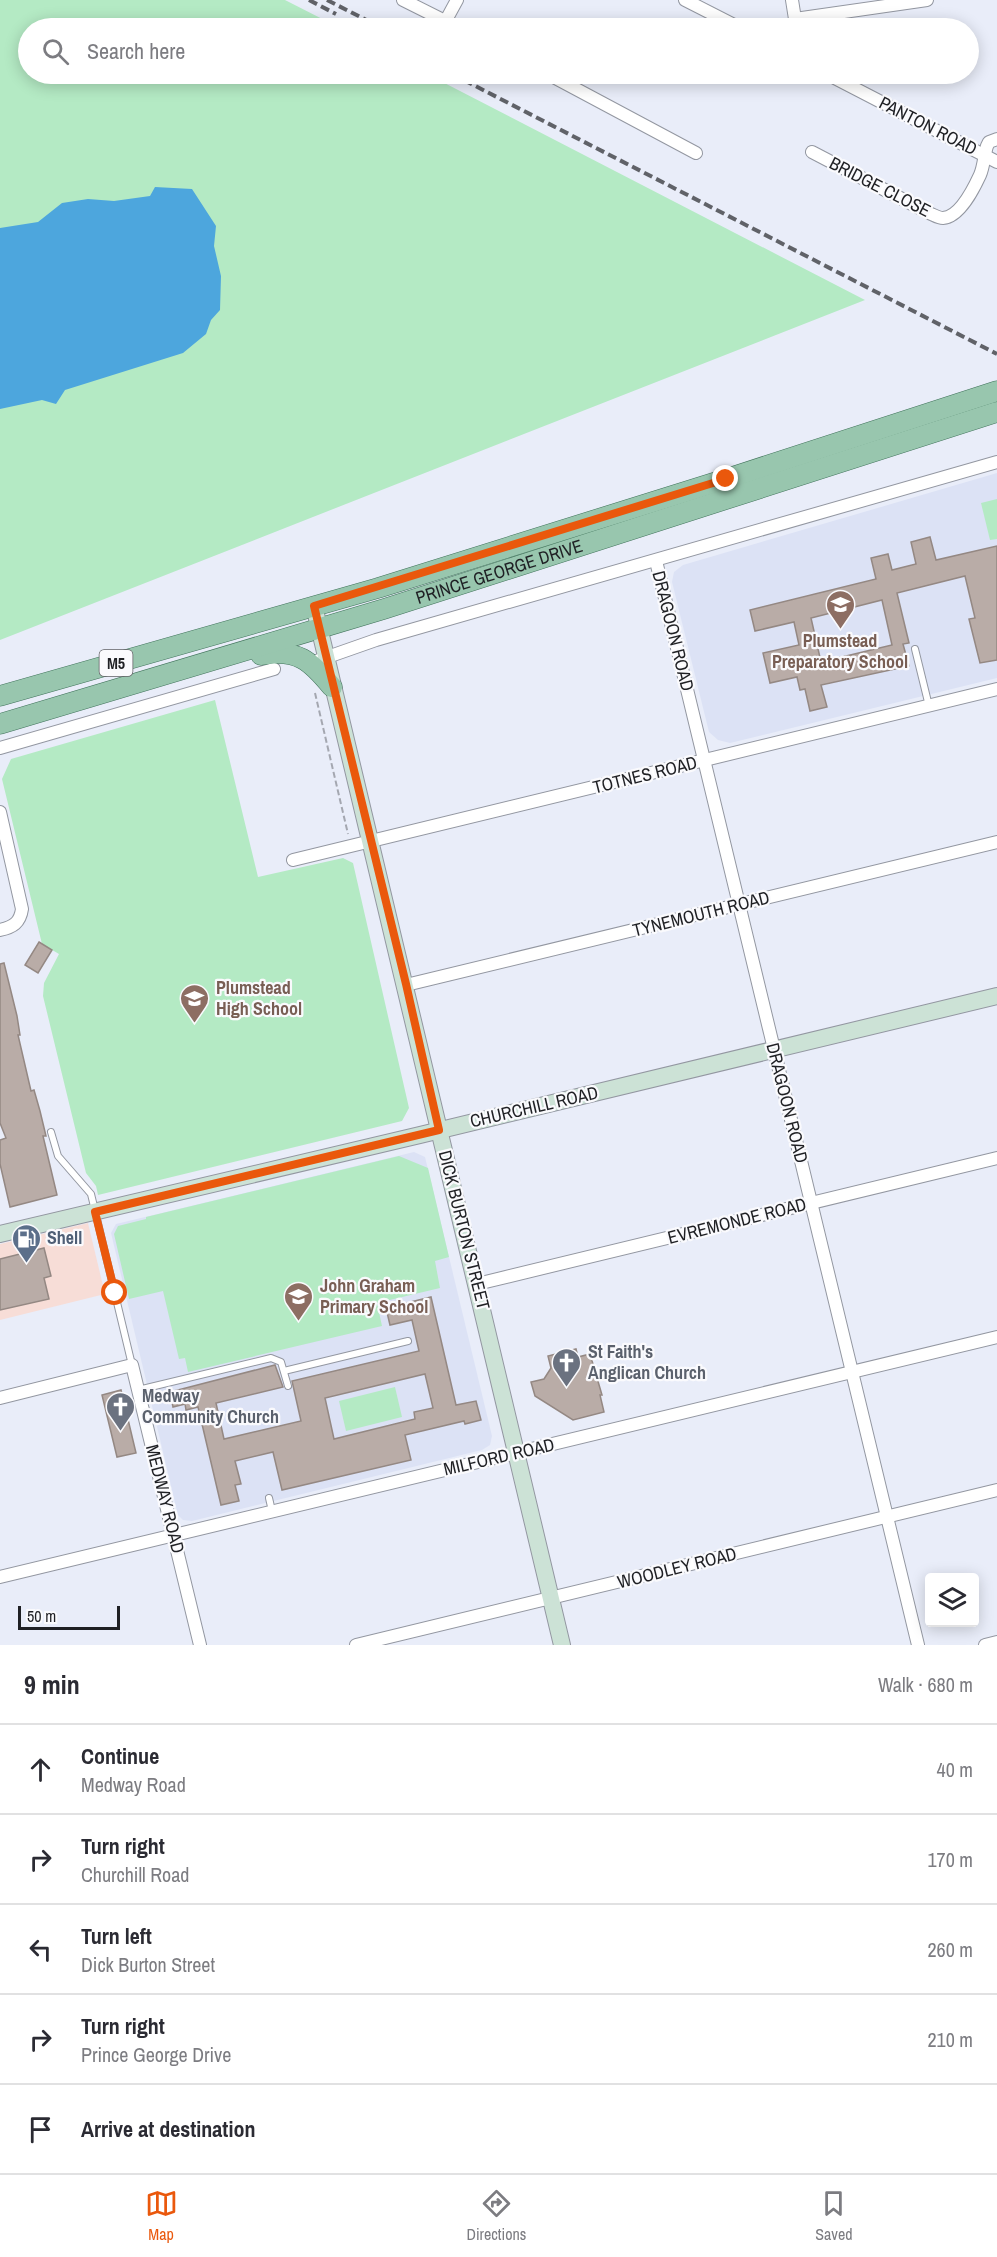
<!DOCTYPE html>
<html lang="en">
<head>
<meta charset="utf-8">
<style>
	:root { --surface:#fff; --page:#f7f7f7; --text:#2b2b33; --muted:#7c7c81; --line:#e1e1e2; --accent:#ea580c }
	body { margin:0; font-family:"Archivo Narrow",sans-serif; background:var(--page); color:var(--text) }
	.controls { position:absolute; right:18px; bottom:18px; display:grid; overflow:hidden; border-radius:6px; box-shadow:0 3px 15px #0003 }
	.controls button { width:54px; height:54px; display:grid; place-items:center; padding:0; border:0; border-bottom:2px solid var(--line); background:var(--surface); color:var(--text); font:30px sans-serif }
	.scale { position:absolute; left:18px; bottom:15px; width:102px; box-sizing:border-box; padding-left:6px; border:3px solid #1f2024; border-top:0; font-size:16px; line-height:21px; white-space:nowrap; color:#1f2024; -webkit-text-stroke:4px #fafafd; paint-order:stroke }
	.stop { position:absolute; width:18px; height:18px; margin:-14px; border:4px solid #ea580c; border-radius:50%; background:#fff }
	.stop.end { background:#ea580c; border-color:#fff; box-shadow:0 2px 6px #0008 }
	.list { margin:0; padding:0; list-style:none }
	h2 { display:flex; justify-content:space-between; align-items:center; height:78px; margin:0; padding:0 24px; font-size:26px }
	h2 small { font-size:20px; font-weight:400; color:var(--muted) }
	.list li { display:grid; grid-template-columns:39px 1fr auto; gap:18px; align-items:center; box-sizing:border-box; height:90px; padding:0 24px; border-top:2px solid var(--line) }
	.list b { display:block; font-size:22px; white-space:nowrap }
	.list p { margin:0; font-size:20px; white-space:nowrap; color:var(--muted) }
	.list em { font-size:20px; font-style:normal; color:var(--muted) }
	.icon { flex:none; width:33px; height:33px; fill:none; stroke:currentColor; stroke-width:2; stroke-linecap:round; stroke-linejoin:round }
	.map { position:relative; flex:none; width:997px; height:1645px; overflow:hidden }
	.search { position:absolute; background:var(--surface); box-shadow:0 3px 15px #0003; left:18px; right:18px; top:18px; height:66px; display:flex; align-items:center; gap:15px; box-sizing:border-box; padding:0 21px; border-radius:33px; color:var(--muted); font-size:22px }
	.sheet { height:528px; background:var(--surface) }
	nav { display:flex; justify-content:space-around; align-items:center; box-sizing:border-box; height:84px; border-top:2px solid var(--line); background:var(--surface); font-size:16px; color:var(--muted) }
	nav a { display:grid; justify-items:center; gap:3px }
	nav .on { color:var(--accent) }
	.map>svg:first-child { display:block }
	.commercial { fill:#f7ddd7 }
	.built { fill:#dce2f5 }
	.green { fill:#b4eac4 }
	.water { fill:#4da6dd }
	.building { fill:#b9aca7; stroke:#948883; stroke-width:1.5; fill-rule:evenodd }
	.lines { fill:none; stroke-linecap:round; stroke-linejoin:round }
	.lane-casing { stroke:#9397a1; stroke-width:8 }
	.street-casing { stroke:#9397a1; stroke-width:14 }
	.secondary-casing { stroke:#9397a1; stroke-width:18 }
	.primary-casing { stroke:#41735b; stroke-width:21 }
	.path { stroke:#a4a7b0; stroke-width:2; stroke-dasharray:6 3; stroke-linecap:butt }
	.lane { stroke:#fff; stroke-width:6 }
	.street { stroke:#fff; stroke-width:12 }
	.secondary { stroke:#cce2d6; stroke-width:16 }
	.primary { stroke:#98c6ae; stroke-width:20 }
	.rail { stroke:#606268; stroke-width:4; stroke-dasharray:9 4.5; stroke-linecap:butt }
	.route { stroke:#ea580c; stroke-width:8 }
	.labels { text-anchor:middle; stroke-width:4.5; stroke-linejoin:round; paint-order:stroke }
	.shield { fill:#fafafd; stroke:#616165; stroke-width:1.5 }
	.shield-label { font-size:16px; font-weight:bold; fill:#1f2024 }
	.street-label { font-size:18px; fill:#1f2024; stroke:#fafafd }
	.education-label { font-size:18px; font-weight:bold; fill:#785e54; stroke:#fafafd; text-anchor:start }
	.service-label { font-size:18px; font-weight:bold; fill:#4e5e75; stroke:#fafafd; text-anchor:start }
	.worship-label { font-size:18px; font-weight:bold; fill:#5b616d; stroke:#fafafd; text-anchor:start }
</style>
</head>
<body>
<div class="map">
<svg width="997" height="1645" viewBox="0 0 997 1645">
	<rect width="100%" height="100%" fill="#e9edf9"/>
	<polygon class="commercial" points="88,1223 105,1294 0,1320 0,1244"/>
	<g class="built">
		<polygon points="997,473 997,678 730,743 718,740 709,732 672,582 674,572 683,565"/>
		<polygon points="414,1152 425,1157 492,1436 490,1445 482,1450 192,1521 183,1520 178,1515 111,1233 116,1224"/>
	</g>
	<g class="green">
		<polygon points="0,0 285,0 340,28 28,28 28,74 427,74 865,300 0,640"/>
		<polygon points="997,499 997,539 990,540 981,503"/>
		<polygon points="215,700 258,877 343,858 353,863 409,1108 402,1121 98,1195 96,1186 86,1173 43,996 44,983 59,954 42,944 2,779 11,759"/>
		<polygon points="399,1156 428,1168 449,1257 435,1261 440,1288 377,1303 382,1326 188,1372 185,1358 179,1359 163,1291 129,1299 114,1234 118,1226 146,1219 146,1217"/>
		<polygon points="395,1387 402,1417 346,1431 339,1401"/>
	</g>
	<polygon class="water" points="155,187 192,189 216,226 214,246 221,276 220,310 211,320 206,334 183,353 65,390 56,404 42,400 0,409 0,228 38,222 62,203 88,199 114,201 150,196"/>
	<g class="building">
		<path d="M 930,537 L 936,560 L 997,546 L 997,660 L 980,663 L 969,619 L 975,618 L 965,576 L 897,593 L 909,643 L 903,644 L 909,666 L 821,685 L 827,707 L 810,711 L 805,689 L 800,690 L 797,677 L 770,683 L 763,653 L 799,645 L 794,622 L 755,631 L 750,610 L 876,579 L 871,558 L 888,554 L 892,570 L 916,564 L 911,542 ZM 882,600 L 892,645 L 821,662 L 811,618 Z"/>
		<polygon points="39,942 52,950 38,973 25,965"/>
		<polygon points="4,963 17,1016 20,1035 18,1035 31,1091 34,1090 40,1111 46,1136 43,1136 57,1195 10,1207 0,1164 0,1140 6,1138 0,1123 0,964"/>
		<polygon points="44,1248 51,1276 44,1278 49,1299 0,1310 0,1259"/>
		<path d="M 431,1297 L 456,1405 L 476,1401 L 481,1420 L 465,1424 L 464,1421 L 405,1435 L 411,1460 L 282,1490 L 273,1452 L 235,1461 L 241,1484 L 235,1485 L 239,1501 L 221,1505 L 198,1407 L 186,1410 L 185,1404 L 173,1407 L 170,1392 L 275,1365 L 283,1387 L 216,1403 L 224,1439 L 301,1421 L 292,1381 L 419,1351 L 412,1320 L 390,1325 L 386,1308 ZM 425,1374 L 433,1408 L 414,1412 L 415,1419 L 334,1439 L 325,1398 Z"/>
		<polygon points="576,1349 578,1357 590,1354 602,1395 600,1395 604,1412 573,1420 535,1396 531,1382 544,1379 551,1368 548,1356"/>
		<polygon points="121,1390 136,1453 117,1457 102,1395"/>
	</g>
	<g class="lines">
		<defs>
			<g id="lane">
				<polyline points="915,649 929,706"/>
				<polyline points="51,1132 58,1156 91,1194 132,1365"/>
				<polyline points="284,1371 408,1341"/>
				<polyline points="138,1390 271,1358 281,1362 288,1386"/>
				<polyline points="269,1498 272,1511"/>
			</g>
			<g id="street">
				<polyline points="403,0 459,28"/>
				<polyline points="685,0 740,28"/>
				<polyline points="795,19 927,0"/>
				<polyline points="445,22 457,0"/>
				<polyline points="790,28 795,19 792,0"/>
				<polyline points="548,74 696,153"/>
				<polyline points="827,74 997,162"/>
				<path d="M 812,152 L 929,213 C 934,215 938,218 943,218 C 960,217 974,188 980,175 C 984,166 984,155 987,146 L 989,142 L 997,139"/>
				<polyline points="656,561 918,1645"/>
				<polyline points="319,660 376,640 997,462"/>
				<polyline points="0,748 274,669"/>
				<path d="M 0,812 L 22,909 C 20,923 13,927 0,930"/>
				<polyline points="293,860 997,689"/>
				<polyline points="406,985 997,842"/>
				<polyline points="477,1284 997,1158"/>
				<polyline points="0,1398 132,1365 200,1645"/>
				<polyline points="0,1577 997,1337"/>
				<polyline points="356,1645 997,1490"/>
				<polyline points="985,1645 997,1642"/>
			</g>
			<g id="secondary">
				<polyline points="314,606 562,1645"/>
				<polyline points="0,1234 420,1135 997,996"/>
			</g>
			<g id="primary">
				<path d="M 261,655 C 297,648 311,661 332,687"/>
				<polyline points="0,696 378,588 726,479 997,391"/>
				<path id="s1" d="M 0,724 L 384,609 L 997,412"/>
			</g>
		</defs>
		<use href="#lane" class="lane-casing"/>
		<use href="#street" class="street-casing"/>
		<use href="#secondary" class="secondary-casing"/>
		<use href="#primary" class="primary-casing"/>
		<polyline class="path" points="315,693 348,834"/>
		<use href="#lane" class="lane"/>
		<use href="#street" class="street"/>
		<use href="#secondary" class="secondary"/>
		<use href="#primary" class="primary"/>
		<g class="rail">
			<polyline points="309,0 336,14"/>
			<polyline points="327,0 382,28"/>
			<polyline points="452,74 997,354"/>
		</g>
	</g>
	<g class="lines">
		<polyline class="route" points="115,1293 95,1212 439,1130 406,984 314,606 726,479"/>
	</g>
	<defs>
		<symbol id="school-pin" viewBox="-11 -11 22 30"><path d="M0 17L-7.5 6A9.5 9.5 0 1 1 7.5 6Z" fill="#8d6e63" stroke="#fafafd"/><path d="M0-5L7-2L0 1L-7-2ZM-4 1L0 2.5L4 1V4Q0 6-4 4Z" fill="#fff"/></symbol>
		<symbol id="fuel-pin" viewBox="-11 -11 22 30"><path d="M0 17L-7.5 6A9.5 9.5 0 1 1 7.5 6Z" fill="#5c6f8a" stroke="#fafafd"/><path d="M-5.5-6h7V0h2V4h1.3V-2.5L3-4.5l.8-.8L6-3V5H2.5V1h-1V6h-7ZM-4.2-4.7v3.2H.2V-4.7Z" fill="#fff"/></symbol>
		<symbol id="church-pin" viewBox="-11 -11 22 30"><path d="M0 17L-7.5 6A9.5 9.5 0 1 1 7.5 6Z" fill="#6b7280" stroke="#fafafd"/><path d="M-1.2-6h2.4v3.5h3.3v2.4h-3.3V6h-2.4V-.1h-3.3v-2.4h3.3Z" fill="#fff"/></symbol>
	</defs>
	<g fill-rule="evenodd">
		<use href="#school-pin" x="824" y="588" width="33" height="45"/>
		<use href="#school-pin" x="178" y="982" width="33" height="45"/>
		<use href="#fuel-pin" x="10" y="1222" width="33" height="45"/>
		<use href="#school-pin" x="282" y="1280" width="33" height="45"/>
		<use href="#church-pin" x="550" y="1346" width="33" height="45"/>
		<use href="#church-pin" x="104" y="1390" width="33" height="45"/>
	</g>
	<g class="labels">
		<rect class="shield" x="99.5" y="650" width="33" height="26" rx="4.5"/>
		<g class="shield-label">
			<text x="116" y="669">M5</text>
		</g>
		<g class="street-label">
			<text transform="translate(928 126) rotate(27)" y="6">PANTON ROAD</text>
			<text transform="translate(880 187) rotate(27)" y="6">BRIDGE CLOSE</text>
			<text dy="6" stroke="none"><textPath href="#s1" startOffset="522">PRINCE GEORGE DRIVE</textPath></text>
			<text transform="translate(673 631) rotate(76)" y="6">DRAGOON ROAD</text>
			<text transform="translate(645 775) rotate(-14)" y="6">TOTNES ROAD</text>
			<text transform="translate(701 914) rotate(-14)" y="6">TYNEMOUTH ROAD</text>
			<text transform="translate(787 1103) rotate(76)" y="6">DRAGOON ROAD</text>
			<text transform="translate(534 1107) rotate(-13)" y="6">CHURCHILL ROAD</text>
			<text transform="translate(737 1221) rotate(-14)" y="6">EVREMONDE ROAD</text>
			<text transform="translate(464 1230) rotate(76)" y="6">DICK BURTON STREET</text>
			<text transform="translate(499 1457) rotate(-13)" y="6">MILFORD ROAD</text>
			<text transform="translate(165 1499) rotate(76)" y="6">MEDWAY ROAD</text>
			<text transform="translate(677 1568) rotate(-14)" y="6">WOODLEY ROAD</text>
		</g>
		<g class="education-label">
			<text x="840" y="647" text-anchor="middle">Plumstead<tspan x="840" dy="21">Preparatory School</tspan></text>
			<text x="216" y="994">Plumstead<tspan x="216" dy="21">High School</tspan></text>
			<text x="320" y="1292">John Graham<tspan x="320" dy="21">Primary School</tspan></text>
		</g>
		<g class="service-label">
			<text x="47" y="1244">Shell</text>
		</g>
		<g class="worship-label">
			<text x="588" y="1358">St Faith's<tspan x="588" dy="21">Anglican Church</tspan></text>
			<text x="142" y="1402">Medway<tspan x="142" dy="21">Community Church</tspan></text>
		</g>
	</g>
</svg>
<div class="controls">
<button><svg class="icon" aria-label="layers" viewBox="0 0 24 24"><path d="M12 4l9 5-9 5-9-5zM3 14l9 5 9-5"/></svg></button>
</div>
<div class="scale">50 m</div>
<div class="stop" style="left:115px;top:1293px"></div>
<div class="stop end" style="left:726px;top:479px"></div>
<div class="search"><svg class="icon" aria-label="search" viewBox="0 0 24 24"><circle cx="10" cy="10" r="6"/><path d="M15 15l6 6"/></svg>Search here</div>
</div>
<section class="sheet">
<h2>9 min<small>Walk · 680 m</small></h2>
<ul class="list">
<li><svg class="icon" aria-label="ahead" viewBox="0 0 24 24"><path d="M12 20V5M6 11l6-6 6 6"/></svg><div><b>Continue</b><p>Medway Road</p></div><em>40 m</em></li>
<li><svg class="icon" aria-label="right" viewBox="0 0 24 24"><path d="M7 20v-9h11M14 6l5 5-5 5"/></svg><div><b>Turn right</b><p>Churchill Road</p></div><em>170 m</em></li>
<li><svg class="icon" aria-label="left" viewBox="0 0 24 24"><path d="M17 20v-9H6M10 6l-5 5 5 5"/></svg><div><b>Turn left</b><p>Dick Burton Street</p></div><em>260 m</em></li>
<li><svg class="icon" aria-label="right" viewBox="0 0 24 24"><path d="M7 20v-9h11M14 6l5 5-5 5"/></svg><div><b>Turn right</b><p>Prince George Drive</p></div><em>210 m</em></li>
<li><svg class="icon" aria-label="arrive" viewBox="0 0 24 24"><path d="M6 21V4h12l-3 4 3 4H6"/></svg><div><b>Arrive at destination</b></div></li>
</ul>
</section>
<nav>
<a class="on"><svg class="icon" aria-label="map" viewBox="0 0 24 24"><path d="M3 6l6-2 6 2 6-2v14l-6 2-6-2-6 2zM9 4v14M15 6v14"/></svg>Map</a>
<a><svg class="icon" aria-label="directions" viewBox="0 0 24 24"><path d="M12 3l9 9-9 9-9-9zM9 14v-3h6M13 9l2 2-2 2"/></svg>Directions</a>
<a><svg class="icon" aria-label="saved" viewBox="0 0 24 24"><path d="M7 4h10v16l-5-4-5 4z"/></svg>Saved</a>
</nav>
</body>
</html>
